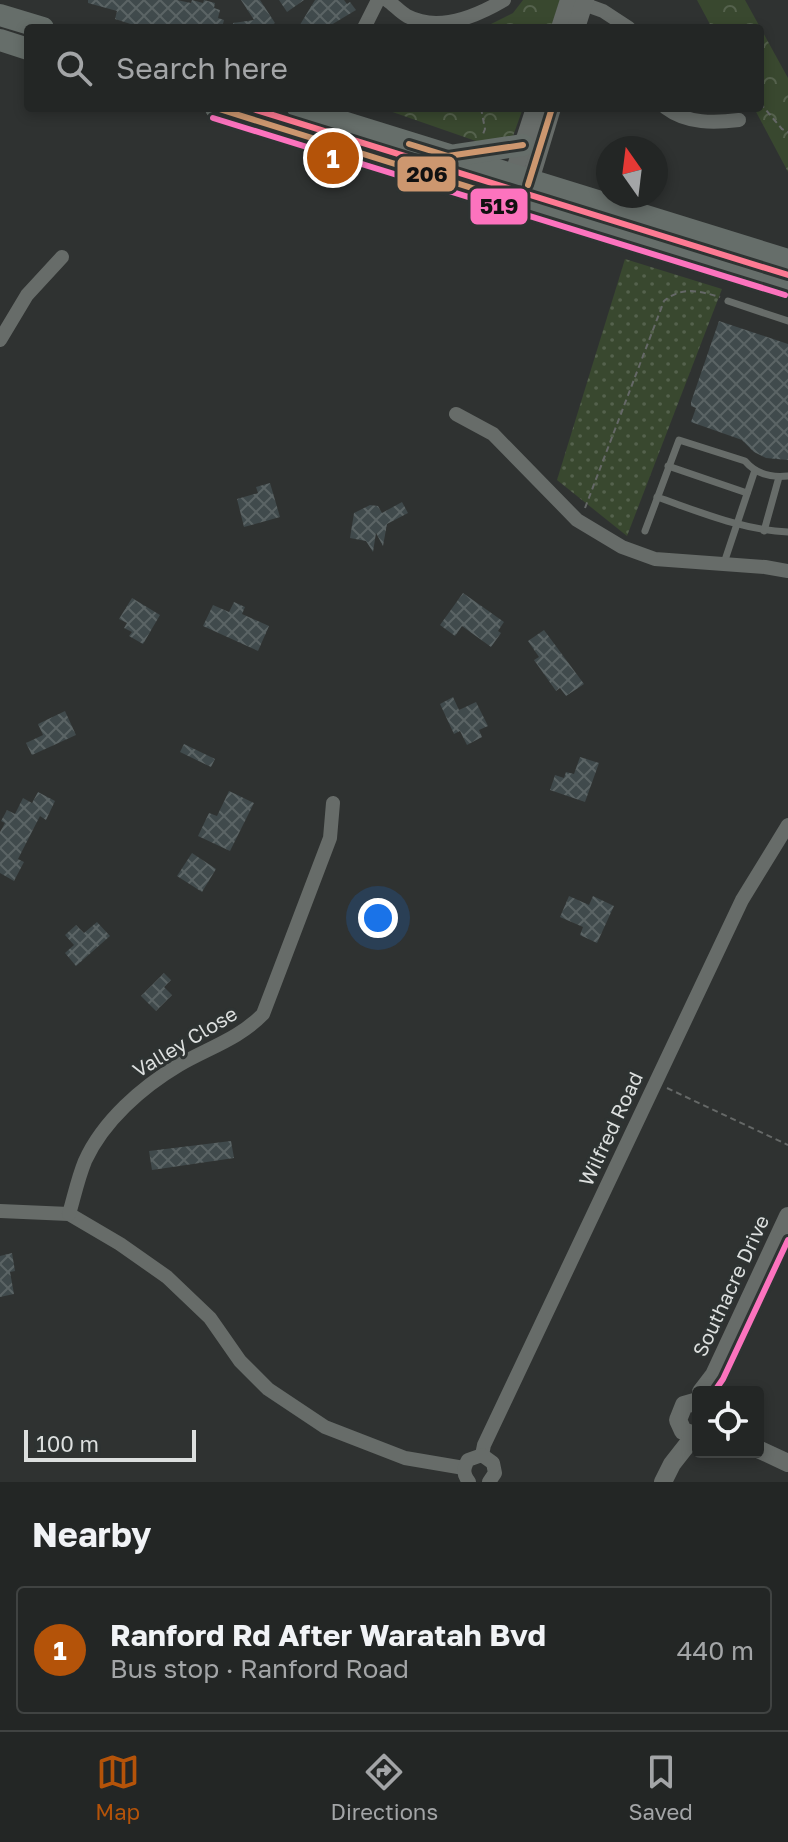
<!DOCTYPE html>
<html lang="en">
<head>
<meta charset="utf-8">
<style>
	:root { --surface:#232625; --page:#2b2e2d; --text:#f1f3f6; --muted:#a3a5a7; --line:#404342; --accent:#b45309 }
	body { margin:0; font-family:"Golos Text",sans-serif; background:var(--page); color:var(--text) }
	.controls { position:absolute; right:24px; bottom:24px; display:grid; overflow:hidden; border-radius:8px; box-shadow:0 4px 12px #0003 }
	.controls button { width:72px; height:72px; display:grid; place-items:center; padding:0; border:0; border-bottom:2px solid var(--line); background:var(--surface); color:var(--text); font:40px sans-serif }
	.compass { position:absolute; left:596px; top:136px; width:72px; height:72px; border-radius:50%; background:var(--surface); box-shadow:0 4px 12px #0003; rotate:346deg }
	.scale { position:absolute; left:24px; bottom:20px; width:172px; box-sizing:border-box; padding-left:8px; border:4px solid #dcdfde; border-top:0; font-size:22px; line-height:28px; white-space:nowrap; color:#dcdfde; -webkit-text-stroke:6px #2e3332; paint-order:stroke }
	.you { position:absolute; left:378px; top:918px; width:28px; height:28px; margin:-20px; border:6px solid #fff; border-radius:50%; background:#1a73e8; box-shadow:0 0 0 12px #1a73e833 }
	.badge { display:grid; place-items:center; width:52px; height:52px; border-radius:50%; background:var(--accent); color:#fff; font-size:26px; font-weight:700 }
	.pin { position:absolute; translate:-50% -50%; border:4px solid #fff; box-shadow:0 2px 8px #0006 }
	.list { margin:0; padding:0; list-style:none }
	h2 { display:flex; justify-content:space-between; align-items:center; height:104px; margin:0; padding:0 32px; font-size:34px }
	h2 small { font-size:26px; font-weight:400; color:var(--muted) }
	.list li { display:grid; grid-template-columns:52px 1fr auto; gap:24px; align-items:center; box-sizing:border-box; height:128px; margin:0 16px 16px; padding:0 16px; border:2px solid var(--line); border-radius:8px }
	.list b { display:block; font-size:30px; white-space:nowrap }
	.list p { margin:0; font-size:26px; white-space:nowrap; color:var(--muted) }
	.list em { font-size:26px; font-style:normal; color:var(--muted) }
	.icon { flex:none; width:44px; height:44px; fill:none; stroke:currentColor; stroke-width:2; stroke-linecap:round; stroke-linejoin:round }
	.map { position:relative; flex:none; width:788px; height:1482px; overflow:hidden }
	.search { position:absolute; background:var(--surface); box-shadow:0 4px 12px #0003; left:24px; right:24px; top:24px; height:88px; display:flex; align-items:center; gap:20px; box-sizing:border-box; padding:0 28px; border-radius:8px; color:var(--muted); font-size:30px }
	.sheet { height:248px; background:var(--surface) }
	nav { display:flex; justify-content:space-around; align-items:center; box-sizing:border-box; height:112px; border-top:2px solid var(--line); background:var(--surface); font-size:22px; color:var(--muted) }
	nav a { display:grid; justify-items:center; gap:4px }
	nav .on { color:var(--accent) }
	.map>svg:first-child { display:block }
	.grass { fill:url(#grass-dots) }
	.park { fill:url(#park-crowns) }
	.building { fill:url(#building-cross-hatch) }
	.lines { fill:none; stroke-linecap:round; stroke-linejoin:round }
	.path { stroke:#656867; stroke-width:2; stroke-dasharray:6 4; stroke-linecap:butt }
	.service { stroke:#676c69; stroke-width:7 }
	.minor { stroke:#676c69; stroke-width:14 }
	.tertiary { stroke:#676c69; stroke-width:18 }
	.primary { stroke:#666e6a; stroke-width:22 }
	.bus-1-casing { stroke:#2e3332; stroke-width:12 }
	.bus-2-casing { stroke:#2e3332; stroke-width:12 }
	.bus-3-casing { stroke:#2e3332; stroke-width:12 }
	.bus-1 { stroke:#cd976f; stroke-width:6 }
	.bus-2 { stroke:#fc73be; stroke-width:6 }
	.bus-3 { stroke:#fe7a93; stroke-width:6 }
	.labels { text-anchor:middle; stroke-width:6; stroke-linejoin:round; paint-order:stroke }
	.street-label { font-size:20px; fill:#dcdfde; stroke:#2e3332 }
	.line-badge { stroke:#2e3332; stroke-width:3 }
	.pale-badge-label { font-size:22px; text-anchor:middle; font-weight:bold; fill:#111 }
</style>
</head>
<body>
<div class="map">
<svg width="788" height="1482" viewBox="0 0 788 1482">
	<defs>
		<pattern id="grass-dots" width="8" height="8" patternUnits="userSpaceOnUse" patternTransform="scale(2)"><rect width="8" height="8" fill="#39482f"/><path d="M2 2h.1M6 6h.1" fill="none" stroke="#55624d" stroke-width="1.8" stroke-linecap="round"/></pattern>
		<pattern id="park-crowns" width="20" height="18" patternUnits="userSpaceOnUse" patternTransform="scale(2)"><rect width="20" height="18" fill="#39482f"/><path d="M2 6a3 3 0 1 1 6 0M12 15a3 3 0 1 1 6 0" fill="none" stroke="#55624d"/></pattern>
		<pattern id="building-cross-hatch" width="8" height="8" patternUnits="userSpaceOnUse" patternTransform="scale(2)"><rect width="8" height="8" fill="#404a4c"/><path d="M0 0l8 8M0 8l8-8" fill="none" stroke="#5b6465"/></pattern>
	</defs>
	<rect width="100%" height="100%" fill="#2f3231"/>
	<polygon class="grass" points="625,259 722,289 627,536 557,480"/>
	<g class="park">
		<polygon points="523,0 560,0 551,28 483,28 513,13"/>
		<polygon points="697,0 745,0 788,78 788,172 754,108 760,108 760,28 712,28"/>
		<polygon points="381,108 523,108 512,139 493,147"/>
	</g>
	<g class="building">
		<polygon points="88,0 177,0 191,3 192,0 203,3 204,0 215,3 214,8 220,10 218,18 224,20 222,28 143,28 115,19 117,11 88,3"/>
		<polygon points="241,0 260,0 275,23 268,28 234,28 233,23 254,20"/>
		<polygon points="279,0 304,0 287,12"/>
		<polygon points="315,0 344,0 347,4 350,2 356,10 326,28 298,28"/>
		<polygon points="719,321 788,344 788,460 766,458 754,452 742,440 691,422 696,408 691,406 691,402"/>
		<polygon points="270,483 280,517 244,527 237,499 258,493 256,487"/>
		<polygon points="402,502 408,513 387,524 383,546 376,533 373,552 366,541 350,538 354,513 370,505 378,506 382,513"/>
		<polygon points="463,593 504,622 498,631 501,633 491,647 462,626 455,636 440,625"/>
		<polygon points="132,598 160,615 143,644 129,636 132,632 124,628 127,623 119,619"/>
		<polygon points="234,602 245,607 242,614 269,626 258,651 203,626 213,605 229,612"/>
		<polygon points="544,630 584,684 566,696 560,688 556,691 534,660 539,657 528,641"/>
		<polygon points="453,697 459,710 476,702 488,726 479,730 482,737 467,745 460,731 454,734 440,704"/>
		<polygon points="65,711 76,735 32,755 26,743 43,735 38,724"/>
		<polygon points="184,744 215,759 211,767 180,752"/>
		<polygon points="580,757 599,763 585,802 550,790 555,775 564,778 566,772 574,774"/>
		<polygon points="229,791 254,803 230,851 198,836 209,813 217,816"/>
		<polygon points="38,792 55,801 46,820 40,816 18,859 24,862 14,881 0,873 0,832 5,823 1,821 7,810 15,814 23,798 32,803"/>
		<polygon points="192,853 216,869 202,892 177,876"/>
		<polygon points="569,896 589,905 593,896 614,906 597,943 580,935 583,927 560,917"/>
		<polygon points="97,922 110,936 76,966 65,953 74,945 65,935 76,925 84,933"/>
		<polygon points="164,973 171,980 164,987 172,995 156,1011 141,996"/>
		<polygon points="231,1141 234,1158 152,1170 149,1151"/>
		<polygon points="12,1253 15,1271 10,1272 14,1294 0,1297 0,1256"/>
	</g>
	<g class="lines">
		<g class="path">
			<polyline points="760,103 782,129 788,132"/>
			<polyline points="481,108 485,129 483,134"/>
			<path d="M 585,508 L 664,301 C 682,286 699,291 720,297"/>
			<polyline points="667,1088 788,1145"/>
		</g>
		<g class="service">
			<polyline points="728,301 788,321"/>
			<polyline points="668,466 747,493"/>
			<path d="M 657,497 C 700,512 742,530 788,532"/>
			<path d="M 645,531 L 679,440 L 745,461 C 756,474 771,478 788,476"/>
			<polyline points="764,531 779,477"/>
			<polyline points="724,563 755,470"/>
		</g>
		<g class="minor">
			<path d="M 387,0 C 394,5 400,12 407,16 C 439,33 477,16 504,0"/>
			<polyline points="575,1 603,11 629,28"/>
			<polyline points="364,28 378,0"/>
			<path d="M 666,108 C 687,124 715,123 739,120"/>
			<polyline points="0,340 27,295 62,257"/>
			<polyline points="456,414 493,434 577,520 622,547 655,559 765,567 788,571"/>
			<polyline points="0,1211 69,1214 120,1244 167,1277 210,1318 240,1361 268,1389 325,1427 405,1458 464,1468"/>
			<path d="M 69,1214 C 74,1197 78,1178 85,1161 C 103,1121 142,1087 179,1065 C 208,1048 239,1039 263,1014 L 330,838 L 333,803"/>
			<polyline points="482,1455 484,1445 742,900 788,825"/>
			<path d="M 469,1482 C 463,1474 463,1469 468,1460 L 482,1455 L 493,1463 L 495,1473 L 489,1482"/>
		</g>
		<g class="tertiary">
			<polyline points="560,28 569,0"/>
			<polyline points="576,28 585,0"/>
			<polyline points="510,185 535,108"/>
			<polyline points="523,204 552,108"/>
			<polyline points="701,1392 714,1375 788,1216"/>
			<polyline points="698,1401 684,1405 678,1420 683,1431 698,1436"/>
			<polyline points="758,1449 788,1463"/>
			<polyline points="663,1482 672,1464 694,1436"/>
		</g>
		<g class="primary">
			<polyline points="0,15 43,28"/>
			<polyline points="0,40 28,49"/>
			<polyline points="216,108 788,285"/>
			<polyline points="298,108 788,260"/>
			<polyline points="457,155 523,145"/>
		</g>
		<defs>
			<g id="bus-1">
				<polyline points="216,108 523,204"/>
				<polyline points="409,144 448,156 523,145"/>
				<polyline points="528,185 552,108"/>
			</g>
			<g id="bus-2">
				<polyline points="213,118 785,295"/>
				<polyline points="714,1392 723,1379 788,1240"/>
			</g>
			<polyline id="bus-3" points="250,108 788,275"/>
		</defs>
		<use href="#bus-1" class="bus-1-casing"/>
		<use href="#bus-2" class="bus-2-casing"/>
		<use href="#bus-3" class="bus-3-casing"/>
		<use href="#bus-1" class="bus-1"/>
		<use href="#bus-2" class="bus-2"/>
		<use href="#bus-3" class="bus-3"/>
	</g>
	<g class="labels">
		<g class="street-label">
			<text transform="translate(185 1042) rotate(-31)" y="7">Valley Close</text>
			<text transform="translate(611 1129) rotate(-65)" y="7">Wilfred Road</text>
			<text transform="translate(731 1286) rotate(-65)" y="7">Southacre Drive</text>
		</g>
	</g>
	<g class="line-badge">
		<rect x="396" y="155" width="61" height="38" rx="8" fill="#cd976f"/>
		<rect x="469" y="187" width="60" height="39" rx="8" fill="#fc73be"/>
	</g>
	<g class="pale-badge-label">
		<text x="427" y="182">206</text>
		<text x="499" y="214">519</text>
	</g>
</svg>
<div class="controls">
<button><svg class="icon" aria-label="locate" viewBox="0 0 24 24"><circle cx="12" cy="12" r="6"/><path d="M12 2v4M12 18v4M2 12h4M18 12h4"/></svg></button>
</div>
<svg class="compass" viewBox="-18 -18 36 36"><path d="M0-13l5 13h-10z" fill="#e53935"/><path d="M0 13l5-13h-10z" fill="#a3a5a7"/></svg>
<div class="scale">100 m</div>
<div class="you"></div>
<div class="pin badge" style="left:333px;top:158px">1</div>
<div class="search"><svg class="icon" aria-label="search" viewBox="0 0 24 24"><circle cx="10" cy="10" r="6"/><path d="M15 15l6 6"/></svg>Search here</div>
</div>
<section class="sheet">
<h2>Nearby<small></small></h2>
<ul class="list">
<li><span class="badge">1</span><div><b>Ranford Rd After Waratah Bvd</b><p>Bus stop · Ranford Road</p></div><em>440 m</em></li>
</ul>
</section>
<nav>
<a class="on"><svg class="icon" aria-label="map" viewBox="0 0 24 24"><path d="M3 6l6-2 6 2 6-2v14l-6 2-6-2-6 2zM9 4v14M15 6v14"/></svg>Map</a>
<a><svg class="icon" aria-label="directions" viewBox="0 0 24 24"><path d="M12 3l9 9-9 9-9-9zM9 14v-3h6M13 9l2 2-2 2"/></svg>Directions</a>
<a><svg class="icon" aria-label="saved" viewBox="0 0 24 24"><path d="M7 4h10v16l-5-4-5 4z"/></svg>Saved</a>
</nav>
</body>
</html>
